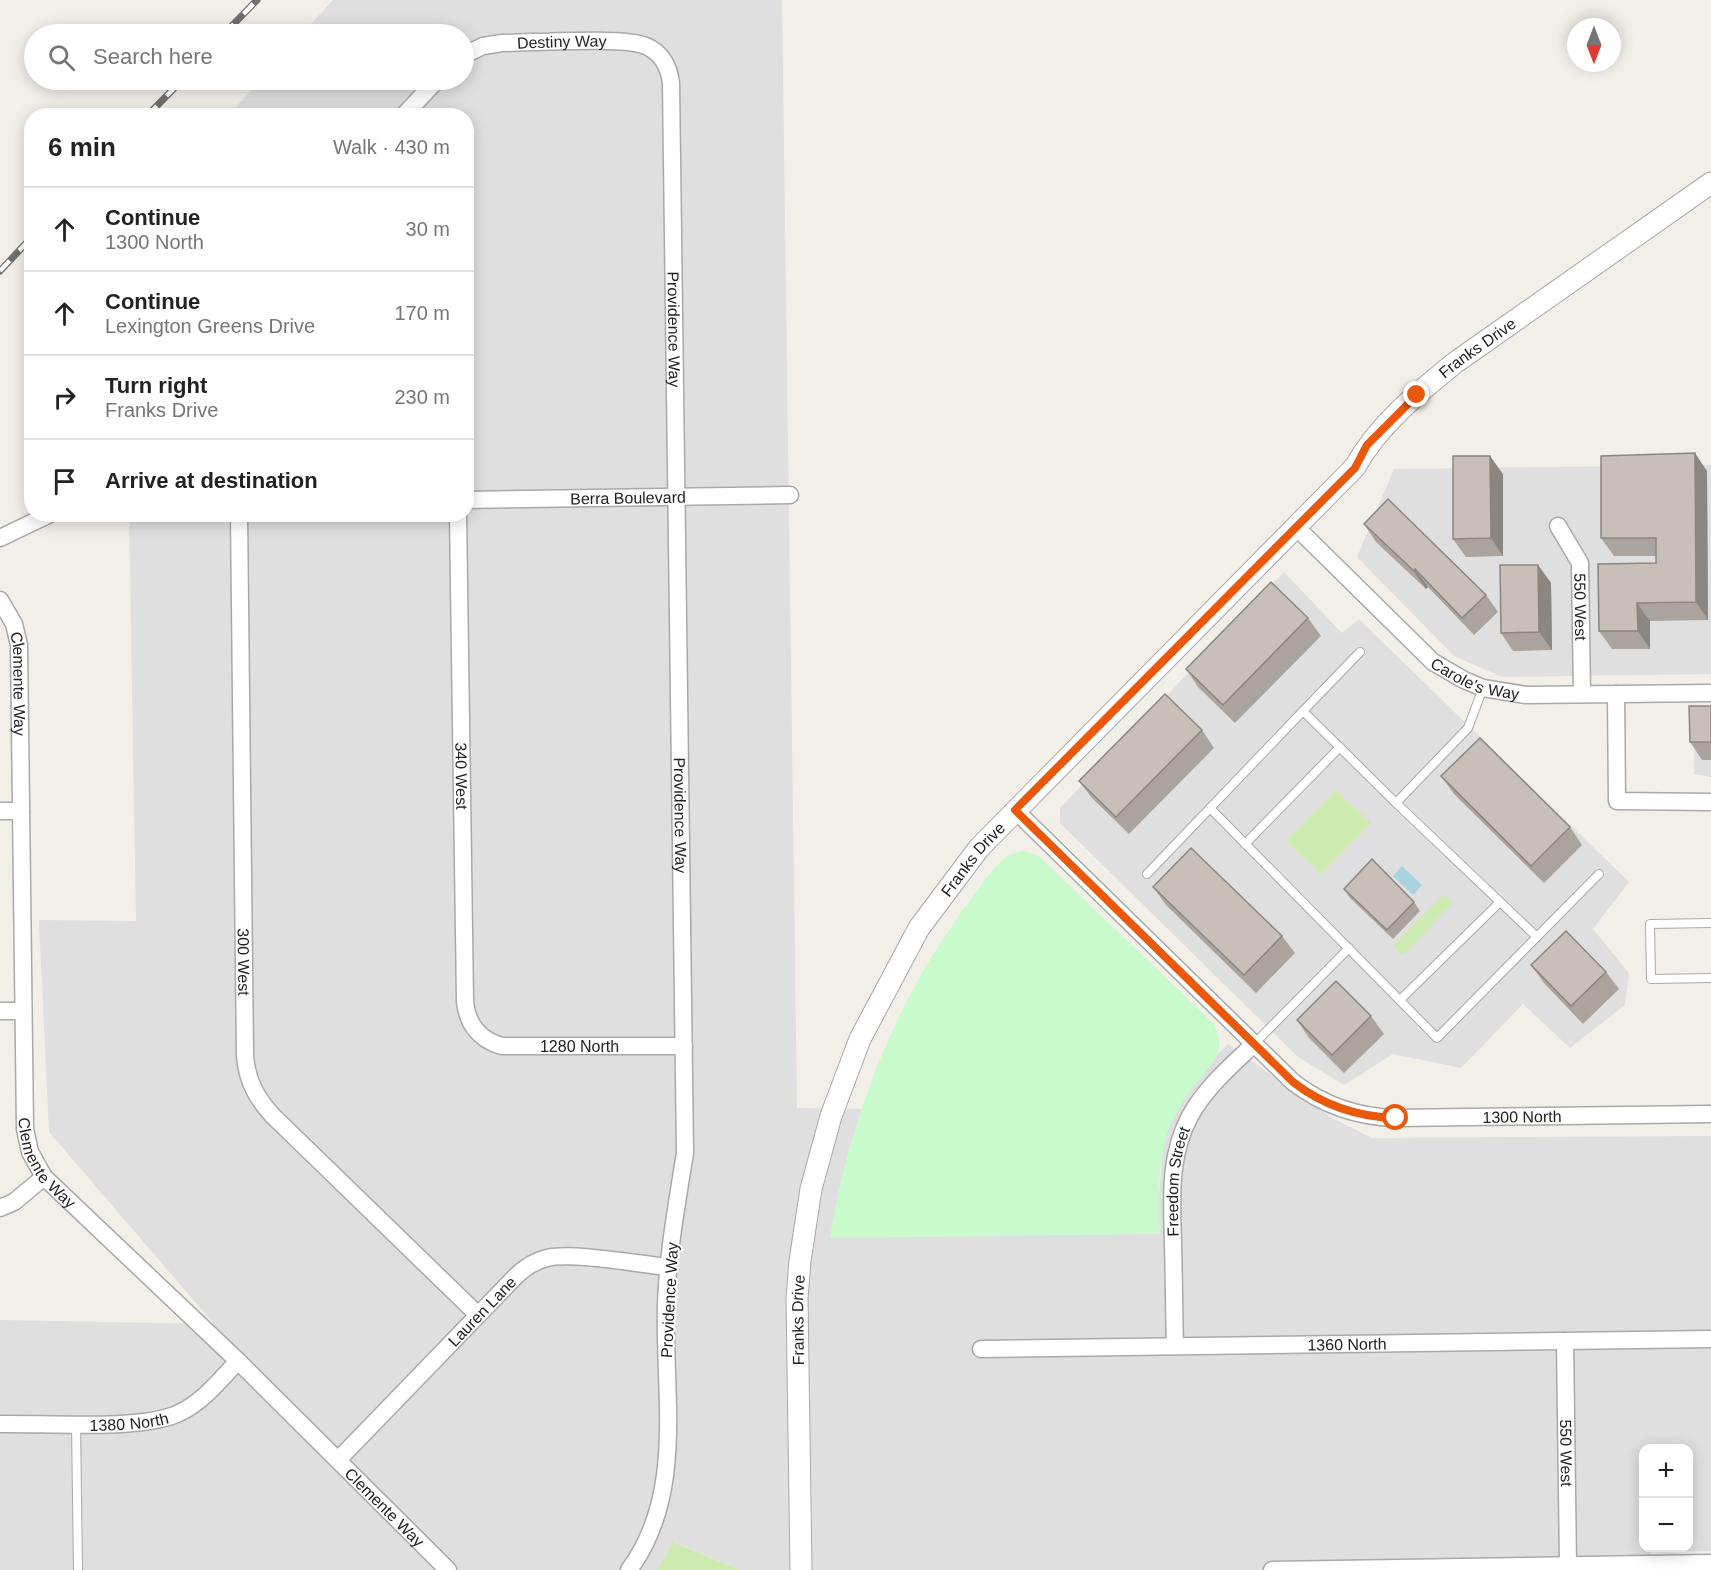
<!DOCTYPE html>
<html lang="en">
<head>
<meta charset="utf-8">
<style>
	:root { --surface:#fff; --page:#f2f2f2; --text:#222; --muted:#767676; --line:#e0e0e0 }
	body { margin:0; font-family:Arial,sans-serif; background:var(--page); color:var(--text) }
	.controls { position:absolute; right:18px; bottom:18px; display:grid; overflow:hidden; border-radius:12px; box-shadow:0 3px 15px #0003 }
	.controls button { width:54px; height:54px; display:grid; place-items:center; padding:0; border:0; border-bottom:2px solid var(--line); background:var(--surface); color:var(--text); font:30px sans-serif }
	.compass { position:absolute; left:1567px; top:18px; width:54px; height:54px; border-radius:50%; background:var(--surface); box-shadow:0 3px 15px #0003; rotate:180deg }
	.stop { position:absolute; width:18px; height:18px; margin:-14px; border:4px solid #ea580c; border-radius:50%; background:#fff }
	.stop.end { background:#ea580c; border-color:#fff; box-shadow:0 2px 6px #0008 }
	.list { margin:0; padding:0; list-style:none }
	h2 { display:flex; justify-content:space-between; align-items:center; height:78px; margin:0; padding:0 24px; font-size:26px }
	h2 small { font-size:20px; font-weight:400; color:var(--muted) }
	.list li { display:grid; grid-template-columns:39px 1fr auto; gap:18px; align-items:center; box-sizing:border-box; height:84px; padding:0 24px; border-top:2px solid var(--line) }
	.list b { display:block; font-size:22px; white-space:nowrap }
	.list p { margin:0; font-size:20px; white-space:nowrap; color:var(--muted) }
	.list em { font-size:20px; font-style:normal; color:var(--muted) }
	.icon { flex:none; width:33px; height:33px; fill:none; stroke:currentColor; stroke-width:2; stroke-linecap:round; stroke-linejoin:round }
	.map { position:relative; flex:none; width:1711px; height:1570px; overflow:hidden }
	.search { position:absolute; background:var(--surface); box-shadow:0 3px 15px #0003; left:24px; top:24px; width:450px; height:66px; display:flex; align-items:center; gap:15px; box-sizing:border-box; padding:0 21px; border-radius:33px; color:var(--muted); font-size:22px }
	.panel { position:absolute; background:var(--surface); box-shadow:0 3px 15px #0003; left:24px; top:108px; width:450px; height:414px; border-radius:24px }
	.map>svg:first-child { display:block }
	.residential { fill:#e0dfdf; fill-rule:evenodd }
	.grass { fill:#cdebb0 }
	.park { fill:#c8facc }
	.water { fill:#aad3df }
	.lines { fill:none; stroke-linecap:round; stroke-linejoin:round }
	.service-casing { stroke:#a9a9a9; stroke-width:10 }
	.minor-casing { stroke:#a9a9a9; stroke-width:19 }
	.tertiary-casing { stroke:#a9a9a9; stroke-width:23 }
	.service { stroke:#fff; stroke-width:8 }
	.minor { stroke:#fff; stroke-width:16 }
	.tertiary { stroke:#fff; stroke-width:21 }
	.rail-casing { stroke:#707070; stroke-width:7 }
	.rail { stroke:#fff; stroke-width:4.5; stroke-dasharray:14; stroke-linecap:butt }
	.wall { fill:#aba49e }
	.shaded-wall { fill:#8b8681 }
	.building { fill:#c7bfb8; stroke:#8b8681; stroke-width:1.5 }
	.route { stroke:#ea580c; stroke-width:8 }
	.labels { text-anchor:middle; stroke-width:4.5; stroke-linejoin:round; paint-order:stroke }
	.street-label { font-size:16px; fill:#222; stroke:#fff }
</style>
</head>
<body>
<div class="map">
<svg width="1711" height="1570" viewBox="0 0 1711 1570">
	<rect width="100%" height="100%" fill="#f2efe9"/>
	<g class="residential">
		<path d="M 333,0 L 782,0 L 797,1108 L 866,1109 L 1156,1233 L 1164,1134 L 1197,1075 L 1228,1044 L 1330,1117 L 1372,1138 L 1711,1136 L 1711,1551 L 1651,1552 L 1651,1570 L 740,1570 L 674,1542 L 657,1570 L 0,1570 L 0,1320 L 214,1324 L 49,1132 L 39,920 L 136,921 L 129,515 L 466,514 L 466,116 L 228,115 L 261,80 L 464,80 L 464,34 L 302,34 ZM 1644,1448 L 1688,1448 L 1688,1548 L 1644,1548 Z"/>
		<polygon points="1711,465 1711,674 1502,677 1454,656 1357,557 1394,469"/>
		<polygon points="1284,572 1342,633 1359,619 1629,882 1593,929 1629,973 1625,1005 1570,1048 1523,1004 1461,1068 1393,1054 1344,1085 1298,1057 1060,823 1060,808"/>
		<polygon points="1695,716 1711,716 1711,777 1694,774"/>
	</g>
	<g class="grass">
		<polygon points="1336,790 1371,823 1321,874 1286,841"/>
		<polygon points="1444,894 1453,903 1403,955 1393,946"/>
		<polygon points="673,1542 740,1570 657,1570"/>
	</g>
	<path class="park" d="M 1024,851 L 1039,856 L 1214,1024 C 1229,1053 1208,1067 1192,1088 C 1184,1098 1177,1112 1171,1124 C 1156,1159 1159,1197 1160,1234 L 830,1238 C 850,1115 896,998 972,898 C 986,880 999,853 1024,851 Z"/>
	<polygon class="water" points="1402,866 1422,885 1413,895 1393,876"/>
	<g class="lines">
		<defs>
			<g id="service">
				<polyline points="1360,652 1303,711 1396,803 1468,728 1483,688"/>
				<polyline points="1396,803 1537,937"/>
				<polyline points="1210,808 1437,1038 1599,874"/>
				<polyline points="1245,844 1340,747"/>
				<polyline points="1147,874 1303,711"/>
				<polyline points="1711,923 1650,924 1651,979 1711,978"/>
				<polyline points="1400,1000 1500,902"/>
				<polyline points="1254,1044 1349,948"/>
				<polyline points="76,1423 78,1570"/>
			</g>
			<g id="minor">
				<path id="s1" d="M 464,55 L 483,46 L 502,43 C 532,43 624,36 646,46 C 662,53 669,67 671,83 L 685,1153 C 677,1203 668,1252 666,1303 C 663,1393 686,1493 629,1570"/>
				<polyline points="403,116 437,80"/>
				<path id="s2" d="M 466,500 L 790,495"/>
				<path id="s3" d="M 239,514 L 245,1056 C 247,1080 256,1098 273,1116 L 478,1315"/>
				<path id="s4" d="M 458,514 L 465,1001 C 467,1024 480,1040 502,1046 L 684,1046"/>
				<path id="s5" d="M 1558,526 L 1580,563 L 1582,694"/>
				<path id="s6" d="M 1297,528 L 1433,662 L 1464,680 L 1483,688 L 1526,695 L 1711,693"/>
				<polyline points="0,538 50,514"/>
				<path id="s7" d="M 0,600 L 14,624 L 19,645 L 25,1129 L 30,1152 L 44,1177 L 238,1361 L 448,1570"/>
				<polyline points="1616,694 1617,801 1711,802"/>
				<path id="s8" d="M 1015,810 L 1293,1082 C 1324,1106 1358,1117 1396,1118 L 1711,1114"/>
				<polyline points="0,811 21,811"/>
				<polyline points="0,1011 22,1011"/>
				<polyline points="0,1208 14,1202 44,1177"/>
				<path id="s9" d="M 1565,1341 L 1568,1565"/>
				<path id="s10" d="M 1175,1345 C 1174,1312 1174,1278 1173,1245 C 1172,1200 1168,1157 1190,1116 C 1206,1087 1231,1066 1254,1044"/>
				<path id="s11" d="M 981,1349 L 1711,1339"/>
				<path id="s12" d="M 0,1424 C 45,1423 142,1431 179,1413 C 203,1402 220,1380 238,1361"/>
				<path id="s13" d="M 338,1460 L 515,1277 C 524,1268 534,1261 547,1258 C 575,1252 637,1264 668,1267"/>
				<polyline points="1272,1570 1711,1563"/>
			</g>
			<g id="tertiary">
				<path id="s14" d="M 801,1570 L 797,1298 L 800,1261 L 811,1189 L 831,1116 L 860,1039 L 919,928 L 979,848 L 1355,467 C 1378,425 1419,392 1456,362 L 1711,183"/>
			</g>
		</defs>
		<use href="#service" class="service-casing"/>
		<use href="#minor" class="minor-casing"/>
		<use href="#tertiary" class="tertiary-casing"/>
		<use href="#service" class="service"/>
		<use href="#minor" class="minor"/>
		<use href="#tertiary" class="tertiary"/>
		<defs>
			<g id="rail">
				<polyline points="224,34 257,0"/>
				<polyline points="147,116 182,80"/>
				<polyline points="0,271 32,237"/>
			</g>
		</defs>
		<use href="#rail" class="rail-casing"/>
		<use href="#rail" class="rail"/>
	</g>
	<g class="wall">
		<polygon points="1707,471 1708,620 1650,621 1650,649 1612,649 1599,631 1656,563 1656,556 1614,556 1601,538"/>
		<polygon points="1503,474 1503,556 1466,557 1453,539"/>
		<polygon points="1364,524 1486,595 1498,612 1474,635 1428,587 1426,589 1376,542"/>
		<polygon points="1538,565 1551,583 1552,650 1513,651 1501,633"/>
		<polygon points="1308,618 1321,636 1235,723 1198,687 1186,669"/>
		<polygon points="1711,706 1711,760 1702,760 1690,742"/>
		<polygon points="1202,730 1214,748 1129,834 1092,798 1079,781"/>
		<polygon points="1441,776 1570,827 1582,845 1544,883 1454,794"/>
		<polygon points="1153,887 1282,936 1295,953 1256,993 1166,905"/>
		<polygon points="1344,889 1414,902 1420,911 1393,939 1350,898"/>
		<polygon points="1531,965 1606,972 1619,989 1583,1024 1544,983"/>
		<polygon points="1371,1016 1384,1034 1344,1073 1309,1038 1297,1020"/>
	</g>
	<g class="shaded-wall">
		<polygon points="1695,453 1707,471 1708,620 1696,602"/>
		<polygon points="1490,456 1503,474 1503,556 1491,538"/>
		<polygon points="1538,565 1551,583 1552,650 1539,632"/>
		<polygon points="1415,569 1428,587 1426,589 1414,571"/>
		<polygon points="1637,603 1650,621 1650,649 1638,631"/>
	</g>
	<g class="building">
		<polygon points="1695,453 1696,602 1637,603 1638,631 1599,631 1598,564 1656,563 1656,538 1601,538 1601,456"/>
		<polygon points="1453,456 1490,456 1491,538 1453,539"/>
		<polygon points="1388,499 1486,595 1462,618 1415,569 1414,571 1364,524"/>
		<polygon points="1500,565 1538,565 1539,632 1501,633"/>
		<polygon points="1271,582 1308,618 1223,705 1186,669"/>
		<polygon points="1165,694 1202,730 1116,817 1079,781"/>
		<polygon points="1689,706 1711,706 1711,742 1690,742"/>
		<polygon points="1480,738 1570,827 1531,866 1441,776"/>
		<polygon points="1191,848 1282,936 1244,975 1153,887"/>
		<polygon points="1372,859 1414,902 1387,930 1344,889"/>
		<polygon points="1566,931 1606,972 1571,1006 1531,965"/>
		<polygon points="1336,981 1371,1016 1332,1055 1297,1020"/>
	</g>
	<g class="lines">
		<path class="route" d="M 1396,1118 C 1358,1117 1324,1106 1293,1082 L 1015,810 L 1355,468 L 1367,445 L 1417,395"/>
	</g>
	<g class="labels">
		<g class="street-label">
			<text dy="6" stroke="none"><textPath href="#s1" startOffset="100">Destiny Way</textPath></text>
			<text dy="6" stroke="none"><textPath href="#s1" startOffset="478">Providence Way</textPath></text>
			<text dy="6" stroke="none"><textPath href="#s14" startOffset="1473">Franks Drive</textPath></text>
			<text dy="6" stroke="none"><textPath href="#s2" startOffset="162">Berra Boulevard</textPath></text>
			<text dy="6" stroke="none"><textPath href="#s5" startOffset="87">550 West</textPath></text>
			<text dy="6" stroke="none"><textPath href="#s6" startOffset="237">Carole's Way</textPath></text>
			<text dy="6" stroke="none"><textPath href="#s7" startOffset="88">Clemente Way</textPath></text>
			<text dy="6" stroke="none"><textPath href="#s4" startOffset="262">340 West</textPath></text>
			<text dy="6" stroke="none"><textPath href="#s1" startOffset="964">Providence Way</textPath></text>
			<text dy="6" stroke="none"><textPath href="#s14" startOffset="753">Franks Drive</textPath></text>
			<text dy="6" stroke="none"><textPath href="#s3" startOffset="448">300 West</textPath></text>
			<text dy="6" stroke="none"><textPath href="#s4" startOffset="627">1280 North</textPath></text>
			<text dy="6" stroke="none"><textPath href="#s8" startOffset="626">1300 North</textPath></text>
			<text dy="6" stroke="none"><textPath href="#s7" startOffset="574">Clemente Way</textPath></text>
			<text dy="6" stroke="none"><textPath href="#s10" startOffset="164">Freedom Street</textPath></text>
			<text transform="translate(669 1300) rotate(-87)" y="6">Providence Way</text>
			<text dy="6" stroke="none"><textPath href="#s13" startOffset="207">Lauren Lane</textPath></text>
			<text dy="6" stroke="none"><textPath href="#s14" startOffset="250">Franks Drive</textPath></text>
			<text dy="6" stroke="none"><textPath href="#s11" startOffset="366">1360 North</textPath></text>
			<text dy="6" stroke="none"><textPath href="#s12" startOffset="129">1380 North</textPath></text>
			<text dy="6" stroke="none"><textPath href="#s9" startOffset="112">550 West</textPath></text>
			<text dy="6" stroke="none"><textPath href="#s7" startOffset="1060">Clemente Way</textPath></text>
		</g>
	</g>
</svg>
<div class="controls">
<button>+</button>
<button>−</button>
</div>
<svg class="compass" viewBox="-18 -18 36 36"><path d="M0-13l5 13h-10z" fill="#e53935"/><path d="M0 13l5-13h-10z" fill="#767676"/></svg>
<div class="stop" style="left:1396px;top:1118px"></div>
<div class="stop end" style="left:1417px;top:395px"></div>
<div class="search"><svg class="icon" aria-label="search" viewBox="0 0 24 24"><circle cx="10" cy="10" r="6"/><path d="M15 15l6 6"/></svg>Search here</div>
<section class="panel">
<h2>6 min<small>Walk · 430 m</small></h2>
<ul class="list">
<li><svg class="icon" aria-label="ahead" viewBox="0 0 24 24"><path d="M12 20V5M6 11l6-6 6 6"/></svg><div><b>Continue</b><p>1300 North</p></div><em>30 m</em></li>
<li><svg class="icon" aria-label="ahead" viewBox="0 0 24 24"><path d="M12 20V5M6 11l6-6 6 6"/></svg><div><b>Continue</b><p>Lexington Greens Drive</p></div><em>170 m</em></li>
<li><svg class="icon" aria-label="right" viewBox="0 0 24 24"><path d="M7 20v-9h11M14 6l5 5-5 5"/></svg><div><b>Turn right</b><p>Franks Drive</p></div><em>230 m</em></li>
<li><svg class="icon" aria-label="arrive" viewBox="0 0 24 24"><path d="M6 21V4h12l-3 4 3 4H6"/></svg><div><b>Arrive at destination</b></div></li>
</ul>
</section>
</div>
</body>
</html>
